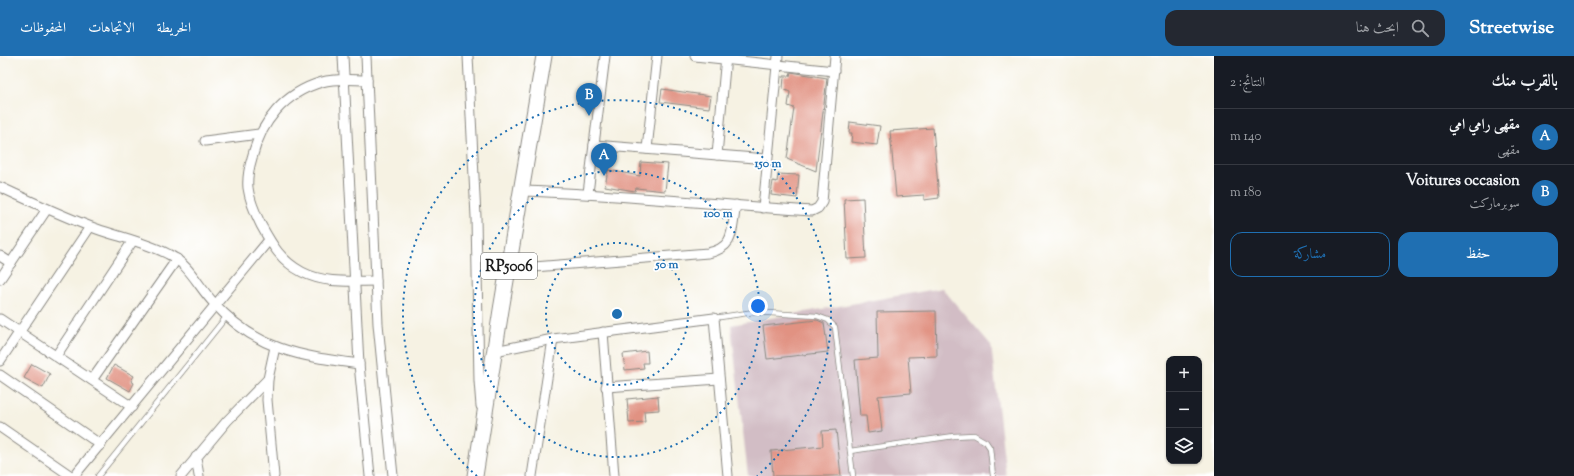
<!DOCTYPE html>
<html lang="ar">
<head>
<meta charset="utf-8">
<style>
	:root { --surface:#171b24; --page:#242831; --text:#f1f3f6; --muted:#9ea1a6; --line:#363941; --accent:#1f6fb2 }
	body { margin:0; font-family:"Sorts Mill Goudy",Amiri,serif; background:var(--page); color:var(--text); direction:rtl }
	.controls { position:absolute; right:12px; bottom:12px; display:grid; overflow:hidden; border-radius:8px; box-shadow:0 1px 3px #0004 }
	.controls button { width:36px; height:36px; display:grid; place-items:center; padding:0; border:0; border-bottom:1px solid var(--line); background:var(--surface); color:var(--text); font:20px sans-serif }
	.you { position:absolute; left:758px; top:250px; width:14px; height:14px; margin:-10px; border:3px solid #fff; border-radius:50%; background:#1a73e8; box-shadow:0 0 0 6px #1a73e833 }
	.badge { display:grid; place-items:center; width:26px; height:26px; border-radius:50%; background:var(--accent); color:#fff; font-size:13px; font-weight:700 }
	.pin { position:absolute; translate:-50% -33px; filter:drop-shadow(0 1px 2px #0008) }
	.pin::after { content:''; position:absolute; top:21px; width:14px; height:12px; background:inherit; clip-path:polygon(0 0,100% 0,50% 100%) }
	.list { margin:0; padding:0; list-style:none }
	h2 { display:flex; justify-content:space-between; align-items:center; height:52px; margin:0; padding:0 16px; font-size:17px }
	h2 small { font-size:13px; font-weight:400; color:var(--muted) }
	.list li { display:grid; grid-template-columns:26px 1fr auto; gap:12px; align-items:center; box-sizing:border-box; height:56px; padding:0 16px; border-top:1px solid var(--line) }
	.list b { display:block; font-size:15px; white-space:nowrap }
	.list p { margin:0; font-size:13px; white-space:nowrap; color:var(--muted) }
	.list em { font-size:13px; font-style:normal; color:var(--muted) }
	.actions { display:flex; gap:8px; padding:12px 16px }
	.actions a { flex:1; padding:9px 0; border:1px solid var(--accent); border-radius:12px; text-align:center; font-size:14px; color:var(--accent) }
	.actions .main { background:var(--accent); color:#fff }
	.icon { flex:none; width:22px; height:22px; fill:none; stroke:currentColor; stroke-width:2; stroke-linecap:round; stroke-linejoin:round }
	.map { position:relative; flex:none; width:1214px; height:420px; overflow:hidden; direction:ltr }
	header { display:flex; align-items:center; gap:24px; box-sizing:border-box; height:56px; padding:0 20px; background:var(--accent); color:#fff }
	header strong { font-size:19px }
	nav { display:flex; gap:22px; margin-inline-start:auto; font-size:14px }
	.search { width:280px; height:36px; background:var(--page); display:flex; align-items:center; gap:10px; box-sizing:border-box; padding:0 14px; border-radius:12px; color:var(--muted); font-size:15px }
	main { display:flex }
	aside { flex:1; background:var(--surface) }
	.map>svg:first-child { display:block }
	.industrial { fill:#d2bdc5 }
	.building { fill:#e19282 }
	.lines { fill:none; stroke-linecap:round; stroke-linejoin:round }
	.service-casing { stroke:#898780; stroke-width:6 }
	.minor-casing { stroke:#898780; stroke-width:11 }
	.primary-casing { stroke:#898780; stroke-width:17 }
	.service { stroke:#fff; stroke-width:4.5 }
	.minor { stroke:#fff; stroke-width:9 }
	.primary { stroke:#fff; stroke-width:15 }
	.ring { fill:none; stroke:#1f6fb2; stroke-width:2; stroke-dasharray:2 4 }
	.labels { text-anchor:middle; stroke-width:3.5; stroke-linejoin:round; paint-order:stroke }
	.shield { fill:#fff; stroke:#606060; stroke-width:1 }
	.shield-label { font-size:15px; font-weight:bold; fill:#1c1c1c }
	.centre { fill:#1f6fb2; stroke:#fff; stroke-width:2 }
	.ring-label { font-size:12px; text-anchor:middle; font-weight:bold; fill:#1f6fb2; stroke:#fff; stroke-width:3.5; stroke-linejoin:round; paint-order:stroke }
</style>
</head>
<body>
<header>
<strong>Streetwise</strong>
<div class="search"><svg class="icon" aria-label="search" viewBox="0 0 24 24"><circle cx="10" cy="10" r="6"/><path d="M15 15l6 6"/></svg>ابحث هنا</div>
<nav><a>الخريطة</a><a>الاتجاهات</a><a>المحفوظات</a></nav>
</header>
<main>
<aside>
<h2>بالقرب منك<small>النتائج: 2</small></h2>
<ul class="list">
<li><span class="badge">A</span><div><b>مقهى رامي امي</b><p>مقهى</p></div><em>140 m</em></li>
<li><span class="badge">B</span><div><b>Voitures occasion</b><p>سوبرماركت</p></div><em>180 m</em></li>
</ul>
<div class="actions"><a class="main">حفظ</a><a>مشاركة</a></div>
</aside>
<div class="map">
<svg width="1214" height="420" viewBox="0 0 1214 420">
	<rect width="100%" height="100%" fill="#fff"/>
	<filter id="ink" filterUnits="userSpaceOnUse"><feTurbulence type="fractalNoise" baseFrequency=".025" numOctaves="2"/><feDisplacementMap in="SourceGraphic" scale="8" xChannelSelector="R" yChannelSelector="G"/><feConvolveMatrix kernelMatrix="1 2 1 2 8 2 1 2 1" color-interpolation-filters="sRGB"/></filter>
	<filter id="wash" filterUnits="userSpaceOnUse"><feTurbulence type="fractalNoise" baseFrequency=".012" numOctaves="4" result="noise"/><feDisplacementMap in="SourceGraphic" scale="16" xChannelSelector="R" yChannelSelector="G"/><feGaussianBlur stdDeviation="0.9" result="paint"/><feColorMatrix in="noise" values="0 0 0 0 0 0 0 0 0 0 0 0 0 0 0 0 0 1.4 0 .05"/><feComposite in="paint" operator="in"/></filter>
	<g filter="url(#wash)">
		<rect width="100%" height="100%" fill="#f6f2e3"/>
		<polygon class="industrial" points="942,232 991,289 1006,420 748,420 731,269"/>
		<g id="blocks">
			<g class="building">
				<polygon points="791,16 827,22 816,115 787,103 794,52 788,50 790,36 783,33 784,20 790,20"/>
				<polygon points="662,33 711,40 709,52 660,46"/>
				<polygon points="850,66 880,70 877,89 851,86 852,77 849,77"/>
				<polygon points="933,72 939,142 924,144 924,139 896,141 890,75"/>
				<polygon points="641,106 668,108 665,135 636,132 635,135 605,130 608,114 640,120"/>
				<polygon points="778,118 799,119 797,142 771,139 773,125 777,126"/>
				<polygon points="863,142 866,202 847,203 844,143"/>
				<polygon points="936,255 937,300 908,301 911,337 878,340 882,375 868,377 866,360 860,360 855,304 878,302 877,256"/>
				<polygon points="817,264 824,267 828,296 767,303 763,270"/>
				<polygon points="647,295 648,307 643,307 644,312 625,314 623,298"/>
				<polygon points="32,308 50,318 43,332 24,322"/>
				<polygon points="114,309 134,320 131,325 134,327 130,335 107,322"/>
				<polygon points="658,340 659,354 644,355 645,366 629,367 627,343"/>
				<polygon points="836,374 841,420 773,420 771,395 823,390 822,375"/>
			</g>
		</g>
	</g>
	<g filter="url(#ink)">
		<use href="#blocks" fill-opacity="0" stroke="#898780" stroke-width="1"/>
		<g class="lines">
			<defs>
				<g id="service">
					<polyline points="714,262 754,256 817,260 828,264 835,271 853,420"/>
					<polyline points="850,395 954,380 974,379 986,386 990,392 993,420"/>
					<polyline points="98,420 227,260"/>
				</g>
				<g id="minor">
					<polyline points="343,0 359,308 370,420"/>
					<polyline points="366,0 378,268 393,420"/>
					<polyline points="468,0 476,161 479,325 481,350"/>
					<polyline points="695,0 834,15"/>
					<path d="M 367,24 C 353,24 336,22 322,26 C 284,37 261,66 252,102 C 249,112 247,122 248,132 C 250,146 255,157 261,169 C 272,189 281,205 302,216 C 325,228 351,225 376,225"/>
					<polyline points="205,85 259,78"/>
					<polyline points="594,89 767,103"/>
					<polyline points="647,93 657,0"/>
					<polyline points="717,99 726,0"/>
					<path d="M 0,131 C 32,146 64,161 97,173 C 120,181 147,187 168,198 C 189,208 198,230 213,246 C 256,294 299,300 359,308"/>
					<path d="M 522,135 C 619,138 715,149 812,155 L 818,152 L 822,146 L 835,0"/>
					<polyline points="588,137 605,0"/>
					<polyline points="763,152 778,0"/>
					<polyline points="0,200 11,207"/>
					<path d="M 509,213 L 708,197 C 736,191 731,174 736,149"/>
					<polyline points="0,223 47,153"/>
					<polyline points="0,263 132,351"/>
					<polyline points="603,276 614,420"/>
					<polyline points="495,295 553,283 714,262 728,420"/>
					<polyline points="56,300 132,186"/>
					<polyline points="0,305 90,171"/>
					<polyline points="0,319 101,389"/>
					<polyline points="92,324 177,203"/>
					<polyline points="606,331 719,323"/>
					<polyline points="0,371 71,420"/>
					<polyline points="196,401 199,420"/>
					<polyline points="74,420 269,184"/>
					<polyline points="181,420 227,365 268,323"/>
					<polyline points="274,420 267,344 268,323 275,291"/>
					<polyline points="532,420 553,283"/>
				</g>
				<polyline id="primary" points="475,420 501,254 544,0"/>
			</defs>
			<use href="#service" class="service-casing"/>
			<use href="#minor" class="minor-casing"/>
			<use href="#primary" class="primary-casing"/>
			<use href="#service" class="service"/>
			<use href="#minor" class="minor"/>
			<use href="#primary" class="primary"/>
		</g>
	</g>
	<g class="ring">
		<circle cx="617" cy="258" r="71"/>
		<circle cx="617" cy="258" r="143"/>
		<path d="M477 420A214 214 0 1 1 757 420"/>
	</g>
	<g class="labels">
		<rect class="shield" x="481" y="197" width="56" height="26" rx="3"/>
		<g class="shield-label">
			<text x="509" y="215">RP5006</text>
		</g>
	</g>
	<circle cx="617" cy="258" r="6" class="centre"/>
	<g class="ring-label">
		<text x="768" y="111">150 m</text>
		<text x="718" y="161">100 m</text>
		<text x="667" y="212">50 m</text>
	</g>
</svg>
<div class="controls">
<button>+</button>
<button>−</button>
<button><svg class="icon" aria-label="layers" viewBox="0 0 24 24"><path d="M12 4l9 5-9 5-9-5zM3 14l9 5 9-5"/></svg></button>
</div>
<div class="you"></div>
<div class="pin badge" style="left:604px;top:120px">A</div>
<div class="pin badge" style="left:589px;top:60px">B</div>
</div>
</main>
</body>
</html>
